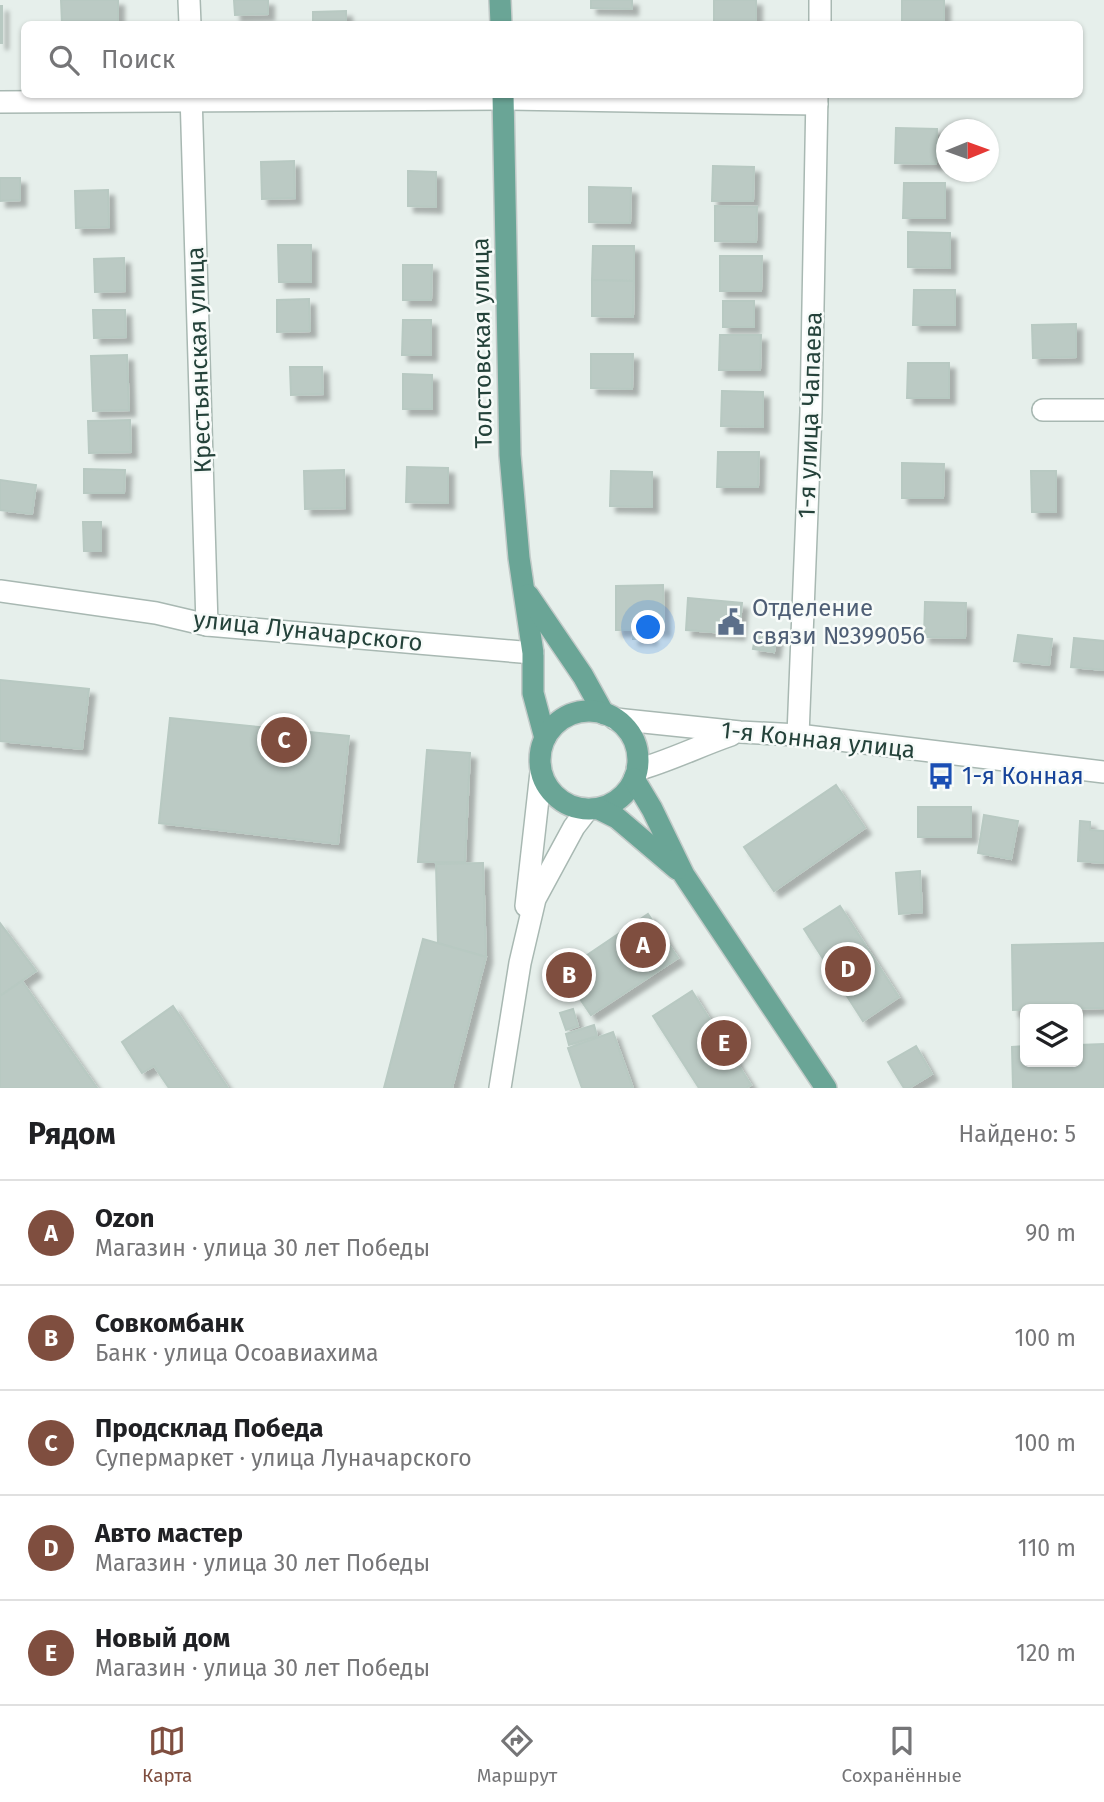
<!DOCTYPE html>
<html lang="ru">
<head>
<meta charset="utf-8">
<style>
	:root { --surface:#fff; --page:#f2f2f2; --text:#202124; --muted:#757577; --line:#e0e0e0; --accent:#7f4e3f }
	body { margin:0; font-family:"Fira Sans",sans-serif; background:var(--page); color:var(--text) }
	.controls { position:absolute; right:21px; bottom:21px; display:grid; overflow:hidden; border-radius:10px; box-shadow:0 2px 5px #0004 }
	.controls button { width:63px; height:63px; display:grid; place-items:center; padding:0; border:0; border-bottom:2px solid var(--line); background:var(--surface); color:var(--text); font:35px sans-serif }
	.compass { position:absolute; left:936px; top:119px; width:63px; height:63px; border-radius:50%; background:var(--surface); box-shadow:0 2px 5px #0004; rotate:89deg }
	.you { position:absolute; left:649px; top:628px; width:24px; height:24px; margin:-18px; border:5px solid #fff; border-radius:50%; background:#1a73e8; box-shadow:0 0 0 10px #1a73e833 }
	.badge { display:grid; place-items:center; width:46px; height:46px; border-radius:50%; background:var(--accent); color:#fff; font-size:23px; font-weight:700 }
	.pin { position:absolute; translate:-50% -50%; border:4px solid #fff; box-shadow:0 2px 7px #0006 }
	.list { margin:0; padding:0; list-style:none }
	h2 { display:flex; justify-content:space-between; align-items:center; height:91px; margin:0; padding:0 28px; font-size:30px }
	h2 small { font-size:23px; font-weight:400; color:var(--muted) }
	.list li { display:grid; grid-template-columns:46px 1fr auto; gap:21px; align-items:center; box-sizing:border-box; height:105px; padding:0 28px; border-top:2px solid var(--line) }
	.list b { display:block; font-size:26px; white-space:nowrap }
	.list p { margin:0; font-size:23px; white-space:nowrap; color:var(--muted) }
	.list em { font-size:23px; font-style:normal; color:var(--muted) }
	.icon { flex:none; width:38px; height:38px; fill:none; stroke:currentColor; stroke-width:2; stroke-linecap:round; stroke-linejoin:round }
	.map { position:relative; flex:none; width:1104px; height:1088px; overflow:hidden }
	.search { position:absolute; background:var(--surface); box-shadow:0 2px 5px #0004; left:21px; right:21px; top:21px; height:77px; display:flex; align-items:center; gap:18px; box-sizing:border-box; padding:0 24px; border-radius:10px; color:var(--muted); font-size:26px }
	.sheet { height:616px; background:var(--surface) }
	nav { display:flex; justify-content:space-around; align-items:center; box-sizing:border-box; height:98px; border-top:2px solid var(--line); background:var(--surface); font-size:19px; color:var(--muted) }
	nav a { display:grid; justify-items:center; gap:4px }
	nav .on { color:var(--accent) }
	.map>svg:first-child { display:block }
	.building { fill:#bbcac4; stroke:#b8c9c2; stroke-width:2; filter:url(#shadow) }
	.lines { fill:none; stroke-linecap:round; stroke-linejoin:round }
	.minor-casing { stroke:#a8b8b2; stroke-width:24 }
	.major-casing { stroke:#c2cac8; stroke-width:24 }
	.minor { stroke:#fff; stroke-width:21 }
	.major { stroke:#6aa596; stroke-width:21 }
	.labels { text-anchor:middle; stroke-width:5; stroke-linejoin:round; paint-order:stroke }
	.street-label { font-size:24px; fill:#24423a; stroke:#f7fbf9 }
	.service-label { font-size:24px; fill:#4e5e75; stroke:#f7fbf9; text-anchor:start }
	.transit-label { font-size:24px; fill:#164399; stroke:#f7fbf9; text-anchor:start }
</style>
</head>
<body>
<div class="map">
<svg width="1104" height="1088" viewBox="0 0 1104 1088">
	<defs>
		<filter id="shadow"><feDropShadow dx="6" dy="6" stdDeviation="2" flood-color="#0004"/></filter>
	</defs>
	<rect width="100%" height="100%" fill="#e6efeb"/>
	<g class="building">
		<polygon points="61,0 118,0 118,24 62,24"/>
		<polygon points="234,0 268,0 268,14 235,15"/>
		<polygon points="591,0 632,0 632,9 591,8"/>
		<rect x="714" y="0" width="42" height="24"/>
		<rect x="902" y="0" width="42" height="24"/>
		<rect x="0" y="6" width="2" height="37"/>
		<polygon points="346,11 346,24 313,24 313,12"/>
		<polygon points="896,128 937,129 936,164 895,163"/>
		<polygon points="294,161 295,198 262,199 261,162"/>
		<polygon points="713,166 754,167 753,201 712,201"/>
		<polygon points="408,171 436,172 436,207 408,206"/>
		<polygon points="0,178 20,178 20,200 0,201"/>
		<polygon points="904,183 945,183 945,218 903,218"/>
		<polygon points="589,187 631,188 630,223 589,222"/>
		<polygon points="108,190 109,227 76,228 75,191"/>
		<polygon points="715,206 757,207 756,242 715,241"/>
		<polygon points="908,232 950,233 950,268 908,267"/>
		<polygon points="278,245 311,245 311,282 279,282"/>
		<polygon points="593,246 634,246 634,281 592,280"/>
		<polygon points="720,256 762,256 761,291 720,291"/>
		<polygon points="124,258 125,291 95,292 94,259"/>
		<polygon points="403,265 432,265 431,300 403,300"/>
		<polygon points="592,280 634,281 633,317 592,316"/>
		<polygon points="914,290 955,290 955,325 913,325"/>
		<polygon points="309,299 310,331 277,332 277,300"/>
		<rect x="723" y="301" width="31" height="26"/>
		<polygon points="93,310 125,310 126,337 94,338"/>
		<polygon points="403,320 431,320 431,355 402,355"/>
		<polygon points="1076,324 1076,357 1033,358 1032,325"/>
		<polygon points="720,335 761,335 760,370 719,370"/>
		<polygon points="591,354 633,354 632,389 591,388"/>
		<polygon points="127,355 129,410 93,411 91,356"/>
		<polygon points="908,363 949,363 949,398 907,398"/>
		<polygon points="290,367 322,367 323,394 291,395"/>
		<polygon points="403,374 432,375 432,409 403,409"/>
		<polygon points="722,391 763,392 763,427 721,426"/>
		<polygon points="130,420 131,452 89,453 88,421"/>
		<polygon points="718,452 759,452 758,487 717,487"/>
		<polygon points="902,463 944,464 943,498 902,498"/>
		<polygon points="407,467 448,468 448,503 406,502"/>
		<polygon points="84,469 125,470 124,493 84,493"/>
		<polygon points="344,470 345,508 305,509 304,471"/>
		<polygon points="611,471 652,472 652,507 610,506"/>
		<polygon points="1031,471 1056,471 1056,512 1032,512"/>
		<polygon points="0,480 36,485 32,514 0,510"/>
		<polygon points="83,522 101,522 101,551 84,551"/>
		<polygon points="663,585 664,630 651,630 651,639 633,639 633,630 616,630 616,586"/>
		<polygon points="688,598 742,603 739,634 686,630"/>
		<polygon points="925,602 966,603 965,638 924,637"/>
		<polygon points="756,632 777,635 774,652 753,649"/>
		<polygon points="1018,635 1052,639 1049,665 1014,661"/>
		<polygon points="1074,638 1104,641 1104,670 1071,667"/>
		<polygon points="0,680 89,689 82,749 0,741"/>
		<polygon points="170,718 349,736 338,844 159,823"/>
		<polygon points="427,750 470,753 465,862 418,862"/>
		<polygon points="836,785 865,828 774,891 744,847"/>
		<rect x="918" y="807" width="53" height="30"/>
		<polygon points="984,815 1018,821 1011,859 978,853"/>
		<polygon points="1080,821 1090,822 1090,830 1104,831 1104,863 1078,861"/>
		<polygon points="483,863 486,957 438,943 436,864"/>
		<polygon points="920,871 922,912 899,914 896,873"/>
		<polygon points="840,906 899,997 863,1021 804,929"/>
		<polygon points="648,914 678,958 591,1015 562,972"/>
		<polygon points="0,923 36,971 0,996"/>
		<polygon points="423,939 486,957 452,1088 384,1088"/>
		<polygon points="1104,943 1104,1008 1013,1010 1012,945"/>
		<polygon points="22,981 97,1088 0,1088 0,996"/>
		<polygon points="692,991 751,1085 746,1088 699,1088 653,1016"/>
		<polygon points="173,1006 228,1088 169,1088 154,1066 142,1073 122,1042"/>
		<polygon points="573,1009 578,1026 566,1030 560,1013"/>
		<polygon points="594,1025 597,1036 569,1045 566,1034"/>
		<polygon points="613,1032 633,1088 582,1088 568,1048"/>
		<polygon points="1104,1044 1104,1088 1013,1088 1012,1047 1025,1046 1025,1062 1078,1062 1078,1045"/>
		<polygon points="916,1046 932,1074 909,1088 904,1088 888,1062"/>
	</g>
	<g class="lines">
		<defs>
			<g id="minor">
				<polyline points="189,0 190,24"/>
				<polyline points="820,24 820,0"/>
				<polyline points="191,94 207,625"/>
				<polyline points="0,102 503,99 817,104"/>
				<polyline points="1043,410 1104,410"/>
				<polyline points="0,591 156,613 207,625 533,653"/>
				<polyline points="615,719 740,732 798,735 1104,772"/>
				<polyline points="798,735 811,412 817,94"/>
				<path d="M 637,770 C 669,761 699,746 731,735"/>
				<polyline points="526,906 541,772"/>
				<polyline points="500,1088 520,963 535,899 574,827 588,809"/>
			</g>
			<g id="major">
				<polyline points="500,0 501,24"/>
				<polyline points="503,94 510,455 519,558 533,653 533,693 545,738"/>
				<polyline points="528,595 583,676 604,714"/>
				<circle cx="589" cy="760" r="49"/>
				<polyline points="634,779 652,809 684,875 826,1088"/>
				<polyline points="599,809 617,818 677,869"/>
			</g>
		</defs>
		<use href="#minor" class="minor-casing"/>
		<use href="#major" class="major-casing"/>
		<use href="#minor" class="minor"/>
		<use href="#major" class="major"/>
	</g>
	<defs>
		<symbol id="civic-bare" viewBox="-9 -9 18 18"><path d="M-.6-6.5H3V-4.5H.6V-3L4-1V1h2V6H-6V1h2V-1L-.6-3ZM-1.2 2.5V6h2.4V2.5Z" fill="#5c6f8a" stroke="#f7fbf9" stroke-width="2.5" paint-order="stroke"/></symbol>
		<symbol id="bus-bare" viewBox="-9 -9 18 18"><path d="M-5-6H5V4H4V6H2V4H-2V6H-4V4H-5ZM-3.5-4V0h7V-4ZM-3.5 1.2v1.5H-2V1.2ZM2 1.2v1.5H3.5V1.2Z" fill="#1a4fb4" stroke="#f7fbf9" stroke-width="2.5" paint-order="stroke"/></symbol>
	</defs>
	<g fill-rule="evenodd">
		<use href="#civic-bare" x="712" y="603" width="38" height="38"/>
		<use href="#bus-bare" x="922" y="757" width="38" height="38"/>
	</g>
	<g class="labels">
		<g class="street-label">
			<text transform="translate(482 343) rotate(-91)" y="8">Толстовская улица</text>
			<text transform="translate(199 360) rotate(-92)" y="8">Крестьянская улица</text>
			<text transform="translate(810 415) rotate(-88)" y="8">1-я улица Чапаева</text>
			<text transform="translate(308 631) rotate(6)" y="8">улица Луначарского</text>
			<text transform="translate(818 740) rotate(6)" y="8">1-я Конная улица</text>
		</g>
		<g class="service-label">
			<text x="752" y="616">Отделение<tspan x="752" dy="28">связи №399056</tspan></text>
		</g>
		<g class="transit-label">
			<text x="962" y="784">1-я Конная</text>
		</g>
	</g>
</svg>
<div class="controls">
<button><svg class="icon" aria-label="layers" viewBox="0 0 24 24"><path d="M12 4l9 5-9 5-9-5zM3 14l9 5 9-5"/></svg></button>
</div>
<svg class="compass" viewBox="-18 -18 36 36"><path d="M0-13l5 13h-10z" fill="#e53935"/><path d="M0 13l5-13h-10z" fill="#757577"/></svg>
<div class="you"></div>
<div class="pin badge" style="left:643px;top:945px">A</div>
<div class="pin badge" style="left:569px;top:975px">B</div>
<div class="pin badge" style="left:284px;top:740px">C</div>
<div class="pin badge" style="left:848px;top:969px">D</div>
<div class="pin badge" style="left:724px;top:1043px">E</div>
<div class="search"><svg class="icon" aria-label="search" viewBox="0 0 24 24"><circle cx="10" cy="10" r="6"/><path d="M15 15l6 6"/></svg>Поиск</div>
</div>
<section class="sheet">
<h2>Рядом<small>Найдено: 5</small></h2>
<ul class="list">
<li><span class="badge">A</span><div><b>Ozon</b><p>Магазин · улица 30 лет Победы</p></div><em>90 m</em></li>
<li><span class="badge">B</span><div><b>Совкомбанк</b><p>Банк · улица Осоавиахима</p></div><em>100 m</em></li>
<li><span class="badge">C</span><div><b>Продсклад Победа</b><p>Супермаркет · улица Луначарского</p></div><em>100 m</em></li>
<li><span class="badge">D</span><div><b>Авто мастер</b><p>Магазин · улица 30 лет Победы</p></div><em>110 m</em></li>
<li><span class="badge">E</span><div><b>Новый дом</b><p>Магазин · улица 30 лет Победы</p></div><em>120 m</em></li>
</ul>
</section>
<nav>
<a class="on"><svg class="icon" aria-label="map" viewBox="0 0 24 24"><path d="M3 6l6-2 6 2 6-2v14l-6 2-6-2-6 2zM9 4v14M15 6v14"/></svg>Карта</a>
<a><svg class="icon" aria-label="directions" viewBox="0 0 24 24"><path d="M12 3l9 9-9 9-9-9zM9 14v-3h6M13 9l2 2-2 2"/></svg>Маршрут</a>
<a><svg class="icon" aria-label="saved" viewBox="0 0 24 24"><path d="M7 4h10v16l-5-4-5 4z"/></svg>Сохранённые</a>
</nav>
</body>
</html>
